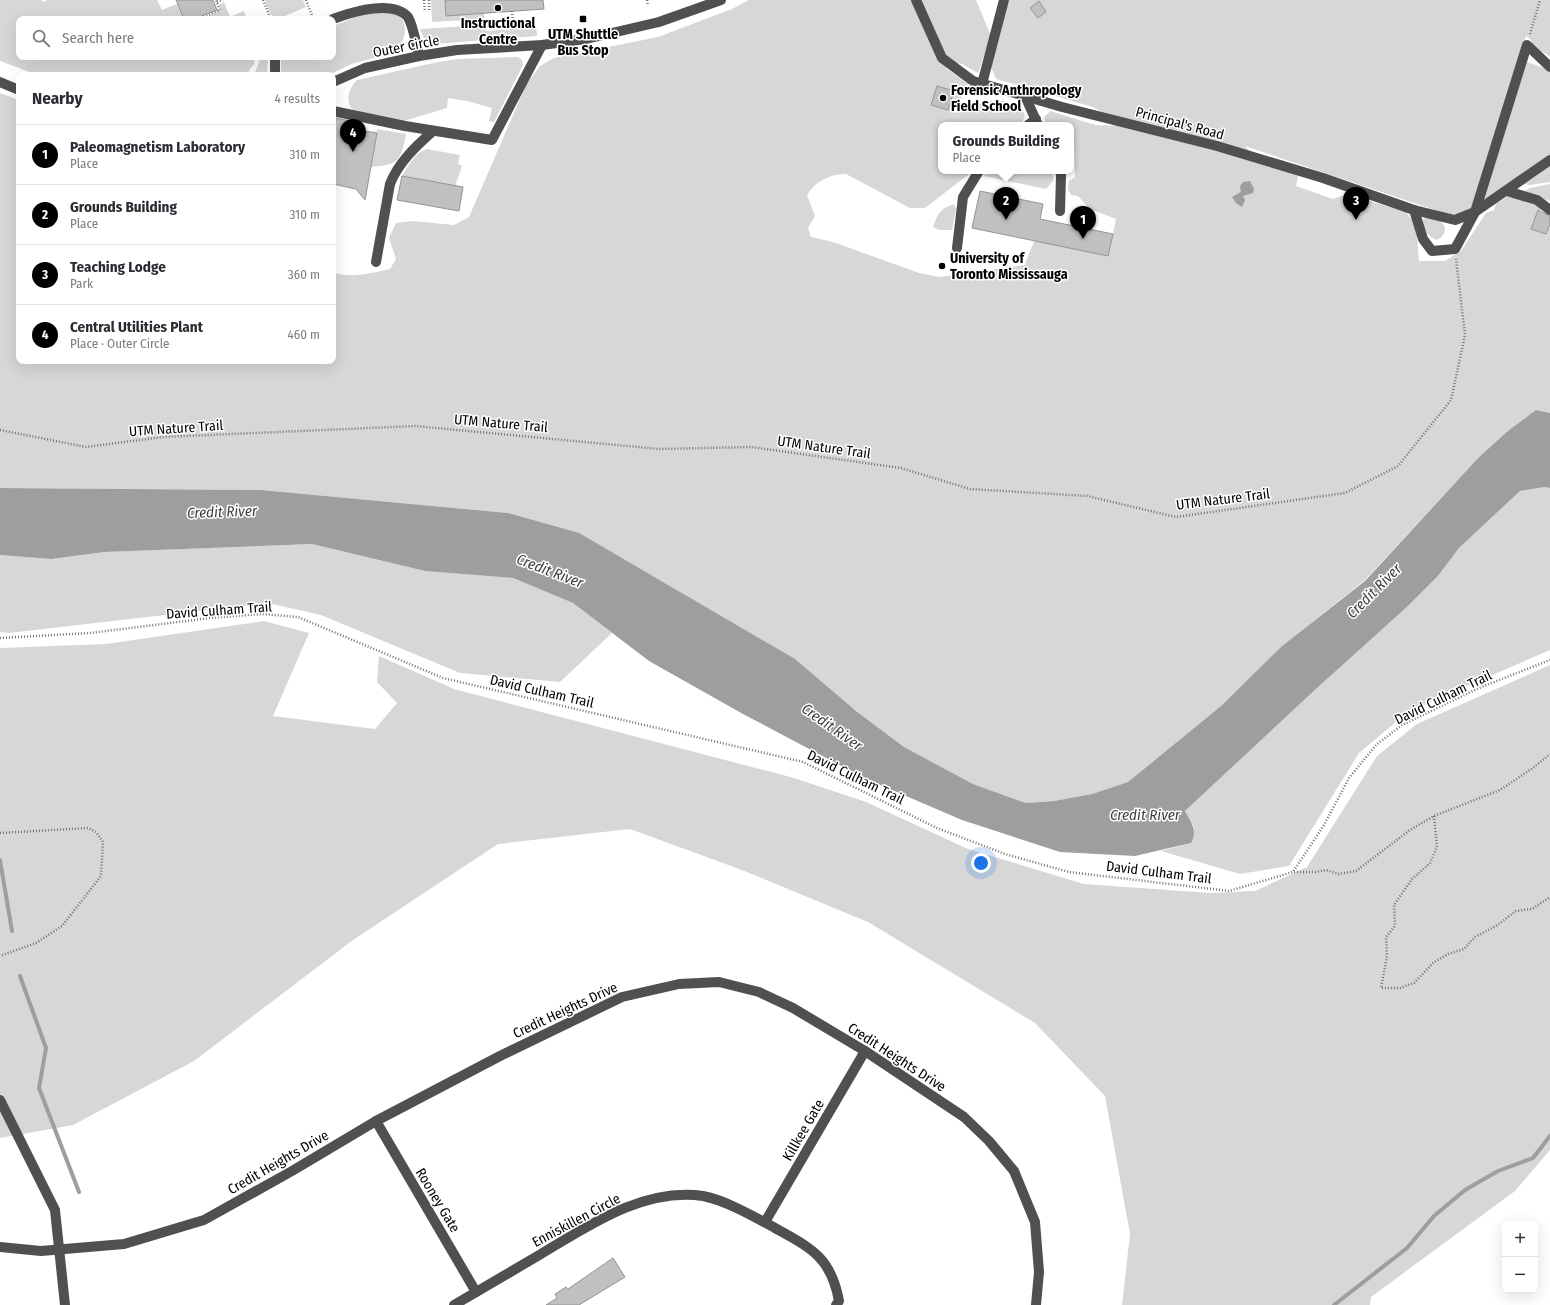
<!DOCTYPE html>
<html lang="en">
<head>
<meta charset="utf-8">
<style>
	:root { --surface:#fff; --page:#f7f7f7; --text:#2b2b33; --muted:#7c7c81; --line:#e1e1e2; --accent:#000 }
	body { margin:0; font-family:"Fira Sans Condensed",sans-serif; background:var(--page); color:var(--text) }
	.controls { position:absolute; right:12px; bottom:12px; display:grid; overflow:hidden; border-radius:8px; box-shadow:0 4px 16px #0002 }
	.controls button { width:36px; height:36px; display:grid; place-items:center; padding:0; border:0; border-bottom:1px solid var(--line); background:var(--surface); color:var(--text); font:20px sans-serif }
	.you { position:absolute; left:981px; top:863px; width:14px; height:14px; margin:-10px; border:3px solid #fff; border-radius:50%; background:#1a73e8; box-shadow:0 0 0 6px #1a73e833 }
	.badge { display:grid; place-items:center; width:26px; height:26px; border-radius:50%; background:var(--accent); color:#fff; font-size:13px; font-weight:700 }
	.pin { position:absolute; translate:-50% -33px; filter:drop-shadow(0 1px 2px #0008) }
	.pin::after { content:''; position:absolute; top:21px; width:14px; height:12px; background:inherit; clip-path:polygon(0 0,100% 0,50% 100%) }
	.popup { position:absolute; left:938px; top:122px; width:136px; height:52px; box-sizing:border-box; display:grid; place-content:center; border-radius:8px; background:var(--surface); filter:drop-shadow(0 1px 3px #0005); font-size:13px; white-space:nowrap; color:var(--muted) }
	.popup b { font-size:15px; color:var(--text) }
	.popup::after { content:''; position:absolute; left:50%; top:100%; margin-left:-8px; border:8px solid transparent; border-top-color:var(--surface) }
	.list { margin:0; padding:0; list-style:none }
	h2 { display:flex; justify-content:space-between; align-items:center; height:52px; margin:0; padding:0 16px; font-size:17px }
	h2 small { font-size:13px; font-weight:400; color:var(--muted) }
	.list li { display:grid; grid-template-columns:26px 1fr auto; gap:12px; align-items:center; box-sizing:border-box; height:60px; padding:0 16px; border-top:1px solid var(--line) }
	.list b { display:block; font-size:15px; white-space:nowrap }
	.list p { margin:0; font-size:13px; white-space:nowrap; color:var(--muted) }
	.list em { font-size:13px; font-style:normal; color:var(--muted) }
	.icon { flex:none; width:22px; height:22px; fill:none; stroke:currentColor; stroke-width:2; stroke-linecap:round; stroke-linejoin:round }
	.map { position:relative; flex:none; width:1550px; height:1305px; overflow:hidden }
	.search { position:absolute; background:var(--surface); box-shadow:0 4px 16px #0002; left:16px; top:16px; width:320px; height:44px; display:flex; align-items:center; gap:10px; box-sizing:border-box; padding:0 14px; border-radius:8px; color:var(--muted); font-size:15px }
	.panel { position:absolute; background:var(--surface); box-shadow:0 4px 16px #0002; left:16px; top:72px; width:320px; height:292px; border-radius:8px }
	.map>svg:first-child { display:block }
	.green { fill:#d7d7d7 }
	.water { fill:#9e9e9e }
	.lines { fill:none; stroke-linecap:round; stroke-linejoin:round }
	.stream { stroke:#9e9e9e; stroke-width:4 }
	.building { fill:#c0c0c0; stroke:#949494 }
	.path { stroke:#727272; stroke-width:2.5; stroke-dasharray:1 2; stroke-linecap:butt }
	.minor { stroke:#505050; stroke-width:10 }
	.poi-dot { fill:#000; stroke:#fff; stroke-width:1.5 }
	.labels { text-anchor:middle; stroke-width:3; stroke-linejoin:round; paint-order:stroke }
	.poi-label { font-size:14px; font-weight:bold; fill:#000; stroke:#fff }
	.street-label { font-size:14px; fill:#000; stroke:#fff }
	.water-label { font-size:15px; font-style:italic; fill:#3f3f3f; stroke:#fff }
</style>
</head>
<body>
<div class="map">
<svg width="1550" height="1305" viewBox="0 0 1550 1305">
	<rect width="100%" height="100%" fill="#fff"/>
	<g class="green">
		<polygon points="0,0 42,0 43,2 48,0 157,0 162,10 177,4 184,19 19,19 19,57 255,57 254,64 246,75 38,75 0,61"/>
		<path d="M 265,0 L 303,0 L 306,7 L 280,18 C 270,18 268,8 265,0 Z"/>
		<polygon points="431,0 445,0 446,16 484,13 484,19 432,22"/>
		<path d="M 749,0 L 976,0 L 991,36 L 978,73 L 962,64 L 940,60 L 947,69 L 968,84 L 954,112 L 990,101 L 1003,101 L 1022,108 L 1025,117 L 1020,125 L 941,125 L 941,171 L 973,171 L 925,208 L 910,208 L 846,174 C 831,174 815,181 807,195 L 815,216 L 808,228 L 811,237 L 833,242 L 919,273 L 939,277 L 1025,265 C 1028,253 1035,243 1037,231 L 1108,255 L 1116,219 L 1090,209 L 1078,196 L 1071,195 L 1068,190 L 1069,181 L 1075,177 L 1074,144 L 1071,144 L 1071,125 L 1046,125 L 1044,117 L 1050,111 L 1095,125 L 1126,126 L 1093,107 L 996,79 L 991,67 L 1009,0 L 1550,0 L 1550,57 C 1543,50 1533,51 1531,40 L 1526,36 L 1518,59 L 1550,70 L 1550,155 L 1498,193 L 1462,214 L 1451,214 L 1438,211 L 1245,146 L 1253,155 L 1298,176 L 1296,186 L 1333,199 L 1341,196 L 1356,197 L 1406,212 L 1415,224 L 1417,236 L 1419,261 L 1445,261 L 1461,251 L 1486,213 L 1494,210 L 1496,204 L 1508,196 C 1518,198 1538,200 1541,211 L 1538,210 L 1531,228 L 1546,234 L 1550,224 L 1550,413 L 1536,410 L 1478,458 L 1365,580 L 1282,646 L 1221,706 L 1128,782 L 1092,794 L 1054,801 L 1026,803 L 973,784 L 904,747 L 856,711 L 508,513 L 261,490 L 0,488 L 0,93 L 19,100 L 19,361 L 333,361 L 333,272 C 350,279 372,273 390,269 L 396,259 L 389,238 L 396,223 L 412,221 L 454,225 L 469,217 L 526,85 L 540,66 L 554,58 L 658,37 L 732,9 Z"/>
		<polygon points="224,2 230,17 244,11 247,19 201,19 221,10 219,5"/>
		<path d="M 382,7 C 392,12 405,15 405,29 C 405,55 372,57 352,64 C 344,67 337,72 329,74 C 316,78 297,75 283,75 L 281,72 L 281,57 L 333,57 L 333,26 Z"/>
		<polygon points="485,25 486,31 536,27 537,36 435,44 423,37 420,29"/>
		<polygon points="261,57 268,57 267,75 254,75"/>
		<path d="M 518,57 L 522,60 L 523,65 L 494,122 L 489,121 L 492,108 L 467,101 L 448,98 L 447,108 L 404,121 L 353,111 C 345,101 348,89 357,80 L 438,62 L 458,59 Z"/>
		<path d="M 377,129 L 406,134 C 401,160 399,165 371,167 Z"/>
		<path d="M 427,149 L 460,155 L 458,164 L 462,166 L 455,186 L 402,176 C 409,165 414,153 427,149 Z"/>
		<polygon points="1550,164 1550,182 1530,185 1521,183"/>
		<polygon points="987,171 1051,171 1054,180 1046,189 984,176"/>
		<polygon points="1550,184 1550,201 1523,192 1530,188"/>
		<path d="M 954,204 L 956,209 L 952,230 L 939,230 L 933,227 C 938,213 940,209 954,204 Z"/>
		<path d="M 1428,217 C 1432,218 1438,219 1441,222 C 1449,228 1444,237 1437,240 C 1428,237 1421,229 1423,219 Z"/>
		<polygon points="1545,487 1550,488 1550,650 1409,711 1359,753 1289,866 1240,874 1161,851 1191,843 1194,826 1185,811 1317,688 1408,606 1438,576 1459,548 1520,491"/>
		<polygon points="312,544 425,571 513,578 573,603 612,633 560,682 460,673 321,615 268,603 9,633 0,632 0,555 51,559 105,552"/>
		<polygon points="264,621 309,633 273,716 375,729 397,703 377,682 379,656 454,689 794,778 866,802 968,849 1084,884 1210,893 1255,891 1307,867 1377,756 1417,724 1550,665 1550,1150 1515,1191 1371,1297 1370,1305 1122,1305 1130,1234 1105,1096 1035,1023 868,922 742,870 630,829 498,844 353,940 194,1061 73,1125 0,1138 0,648 106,644"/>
	</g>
	<g class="water">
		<polygon points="1250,181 1254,189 1253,193 1243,196 1245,200 1242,207 1236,203 1232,197 1241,192 1240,186 1243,182"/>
		<path d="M 1536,410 L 1550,413 L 1550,488 L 1545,487 L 1520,491 L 1459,548 L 1438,576 L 1408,606 L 1317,688 L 1185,811 C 1191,822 1198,830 1191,843 L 1135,856 L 1060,852 L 962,820 L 864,778 L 743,714 L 649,661 L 573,603 L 513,578 L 425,571 L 312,544 L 105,552 L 51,559 L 0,555 L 0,488 L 261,490 L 508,513 L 579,533 L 795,659 L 856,711 L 904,747 L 973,784 L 1026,803 L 1054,801 L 1092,794 L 1128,782 L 1221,706 L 1282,646 L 1365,581 L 1478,458 L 1508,431 Z"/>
	</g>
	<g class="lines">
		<g class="stream">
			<polyline points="0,860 12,931"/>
			<polyline points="20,976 46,1048 39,1088 79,1192"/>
			<polyline points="1334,1305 1407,1248 1434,1216 1465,1190 1498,1171 1533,1158 1550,1136"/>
		</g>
	</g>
	<g class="building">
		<polygon points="176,0 213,0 217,10 194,19 184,19"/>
		<polygon points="445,0 543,0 544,9 446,16"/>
		<polygon points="1039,1 1046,12 1038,18 1030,8"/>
		<polygon points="937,86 954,91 948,110 931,105"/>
		<polygon points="336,118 360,123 358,130 377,133 365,200 356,189 333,184 333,138"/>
		<polygon points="402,176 463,187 459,211 397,200"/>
		<polygon points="980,191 1043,204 1040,219 1113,234 1108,256 972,228"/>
		<polygon points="1538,210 1550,216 1550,224 1546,234 1531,229"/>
		<polygon points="613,1258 625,1277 579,1305 546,1305 557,1298 555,1294 566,1287 568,1289"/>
	</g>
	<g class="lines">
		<g class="path">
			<polyline points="263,0 271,19"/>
			<polyline points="306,0 313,18"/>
			<polyline points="424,0 425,12"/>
			<polyline points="429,0 429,11"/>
			<polyline points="647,0 648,6"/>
			<polyline points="217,2 223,0"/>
			<polyline points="512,11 513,27"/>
			<polyline points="198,19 220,10 216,0"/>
			<polyline points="1530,34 1540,0"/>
			<polyline points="0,430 86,447 163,437 415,426 659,449 751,447 901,468 970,489 1087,496 1176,517 1345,493 1398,466 1451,400 1465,335 1456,259"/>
			<polyline points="0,638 90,633 209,618 262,614 298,617 443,678 803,762 937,828 1005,854 1069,872 1229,891 1293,872 1324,825 1349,778 1376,745 1402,725 1479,688 1550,660"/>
			<polyline points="1434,816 1437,847 1430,863 1412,879 1394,905 1395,926 1386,937 1387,956 1381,988 1400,988 1414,983 1433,963 1448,954 1464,949 1475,937 1496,926 1516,911 1532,909 1550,897"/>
			<polyline points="0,833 88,828 96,832 103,842 101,876 62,926 36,943 0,956"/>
			<polyline points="1294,872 1316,872 1326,870 1339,874 1356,871 1410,830 1434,816 1500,790 1533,768 1550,754"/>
		</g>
		<g class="minor">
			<polyline points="916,0 942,58 973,81 1062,107 1217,146 1323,178 1414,210 1455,220 1475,212 1550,160"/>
			<path d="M 333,19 C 355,11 393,0 408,17 C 414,28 416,44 419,56"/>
			<polyline points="275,57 275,75"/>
			<polyline points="0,82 19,90"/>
			<polyline points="333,82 365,68 419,56 457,50 542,45 586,39 659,22 721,0"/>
			<polyline points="982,84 1004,0"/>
			<polyline points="1025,96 1038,125"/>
			<polyline points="333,111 405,126 492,140 542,45"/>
			<polyline points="1028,125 1036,119"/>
			<polyline points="1060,171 1061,175 1060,211"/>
			<polyline points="1507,191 1537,200 1550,210"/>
			<polyline points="1414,210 1423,239 1432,251 1455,249 1475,212 1527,45 1550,67"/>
			<polyline points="957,248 963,197 979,171"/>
			<path d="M 376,262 L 390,184 C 398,163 416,146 433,131"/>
			<polyline points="0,1100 55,1210 65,1305"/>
			<polyline points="376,1121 476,1292"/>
			<polyline points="765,1222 865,1051"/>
			<polyline points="0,1247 41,1251 124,1244 204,1220 292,1171 376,1121 500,1056 622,997 679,984 719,982 759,992 793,1008 865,1051 964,1117 989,1141 1014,1171 1035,1222 1039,1272 1036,1305"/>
			<path d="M 454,1305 C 483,1288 512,1271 541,1254 C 588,1226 644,1187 703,1196 C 725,1200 755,1217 775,1228 C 811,1248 831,1257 839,1301 L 836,1305"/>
		</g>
	</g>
	<g class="poi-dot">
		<circle cx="498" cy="8" r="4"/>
		<rect x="579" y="15" width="8" height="8" rx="2"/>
		<circle cx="943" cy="98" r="4"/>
		<circle cx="942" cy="266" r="4"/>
	</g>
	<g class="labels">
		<g class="poi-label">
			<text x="498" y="28">Instructional<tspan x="498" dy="16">Centre</tspan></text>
			<text x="583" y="39">UTM Shuttle<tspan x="583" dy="16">Bus Stop</tspan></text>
			<text x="951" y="95" text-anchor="start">Forensic Anthropology<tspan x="951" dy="16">Field School</tspan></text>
			<text x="950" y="263" text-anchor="start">University of<tspan x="950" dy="16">Toronto Mississauga</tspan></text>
		</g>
		<g class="street-label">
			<text transform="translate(406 46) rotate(-11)" y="5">Outer Circle</text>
			<text transform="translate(1180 123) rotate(15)" y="5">Principal's Road</text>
			<text transform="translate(501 423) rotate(5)" y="5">UTM Nature Trail</text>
			<text transform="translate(176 428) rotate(-4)" y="5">UTM Nature Trail</text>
			<text transform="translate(824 447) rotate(8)" y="5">UTM Nature Trail</text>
			<text transform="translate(1223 499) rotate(-7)" y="5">UTM Nature Trail</text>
			<text transform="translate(219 610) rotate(-4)" y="5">David Culham Trail</text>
			<text transform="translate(542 691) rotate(13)" y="5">David Culham Trail</text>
			<text transform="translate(1443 697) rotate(-26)" y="5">David Culham Trail</text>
			<text transform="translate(856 777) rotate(26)" y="5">David Culham Trail</text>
			<text transform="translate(1159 872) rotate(7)" y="5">David Culham Trail</text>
			<text transform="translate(565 1010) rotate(-25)" y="5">Credit Heights Drive</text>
			<text transform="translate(897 1057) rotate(33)" y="5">Credit Heights Drive</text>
			<text transform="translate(803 1130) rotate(-60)" y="5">Killkee Gate</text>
			<text transform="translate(278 1162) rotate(-30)" y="5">Credit Heights Drive</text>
			<text transform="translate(438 1200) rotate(59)" y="5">Rooney Gate</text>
			<text transform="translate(576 1220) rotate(-28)" y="5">Enniskillen Circle</text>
		</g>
		<g class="water-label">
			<text transform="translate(222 512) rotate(-2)" y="5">Credit River</text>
			<text transform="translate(550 571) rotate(21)" y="5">Credit River</text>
			<text transform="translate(1374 591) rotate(-45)" y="5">Credit River</text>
			<text transform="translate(832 727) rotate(35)" y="5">Credit River</text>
			<text x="1145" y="820">Credit River</text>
		</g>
	</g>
</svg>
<div class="controls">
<button>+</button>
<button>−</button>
</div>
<div class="you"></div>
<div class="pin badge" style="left:1083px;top:239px">1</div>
<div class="pin badge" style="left:1006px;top:220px">2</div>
<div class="popup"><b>Grounds Building</b>Place</div>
<div class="pin badge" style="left:1356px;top:220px">3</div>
<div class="pin badge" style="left:353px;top:152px">4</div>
<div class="search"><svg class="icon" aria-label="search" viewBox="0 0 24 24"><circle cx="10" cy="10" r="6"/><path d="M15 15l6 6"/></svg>Search here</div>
<section class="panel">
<h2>Nearby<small>4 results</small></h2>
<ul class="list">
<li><span class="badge">1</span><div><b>Paleomagnetism Laboratory</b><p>Place</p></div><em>310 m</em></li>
<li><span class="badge">2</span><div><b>Grounds Building</b><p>Place</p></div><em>310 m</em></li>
<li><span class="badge">3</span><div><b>Teaching Lodge</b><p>Park</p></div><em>360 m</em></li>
<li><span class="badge">4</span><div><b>Central Utilities Plant</b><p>Place · Outer Circle</p></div><em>460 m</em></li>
</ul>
</section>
</div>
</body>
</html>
